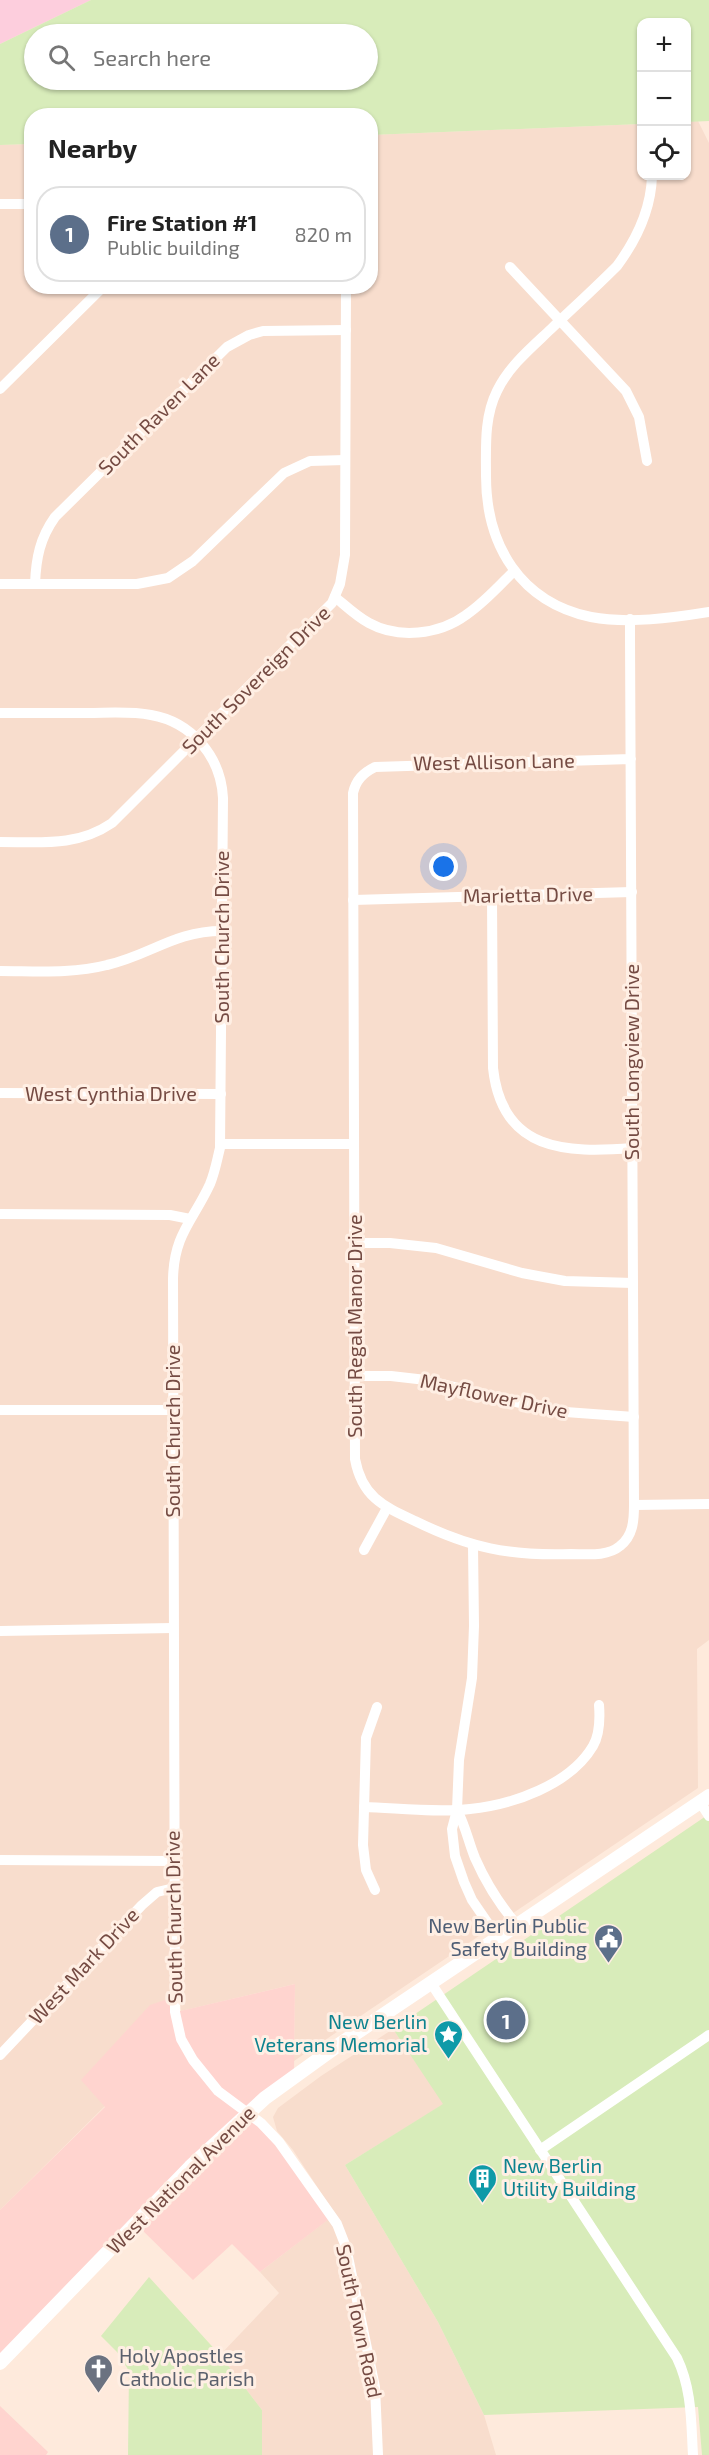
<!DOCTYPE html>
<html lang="en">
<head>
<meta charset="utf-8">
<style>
	:root { --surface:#fff; --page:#f2f2f2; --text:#222; --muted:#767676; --line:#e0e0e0; --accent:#f43a35 }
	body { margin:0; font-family:"Exo 2",sans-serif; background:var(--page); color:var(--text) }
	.controls { position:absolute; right:18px; top:18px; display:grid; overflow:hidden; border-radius:12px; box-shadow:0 2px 4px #0004 }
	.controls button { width:54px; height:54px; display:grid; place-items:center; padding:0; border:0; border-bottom:2px solid var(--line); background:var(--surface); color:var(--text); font:30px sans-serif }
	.you { position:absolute; left:444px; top:867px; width:21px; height:21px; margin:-15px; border:4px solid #fff; border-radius:50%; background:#1a73e8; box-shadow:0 0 0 9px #1a73e833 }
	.badge { display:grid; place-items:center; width:39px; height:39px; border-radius:50%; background:var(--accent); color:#fff; font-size:20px; font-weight:700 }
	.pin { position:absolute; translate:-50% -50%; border:3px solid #fff; box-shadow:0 2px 6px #0006 }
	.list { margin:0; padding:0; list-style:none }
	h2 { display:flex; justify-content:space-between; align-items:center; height:78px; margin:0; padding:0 24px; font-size:26px }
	h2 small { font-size:20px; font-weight:400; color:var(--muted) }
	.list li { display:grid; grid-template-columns:39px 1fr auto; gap:18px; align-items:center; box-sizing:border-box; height:96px; margin:0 12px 12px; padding:0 12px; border:2px solid var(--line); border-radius:24px }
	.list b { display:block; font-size:22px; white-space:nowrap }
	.list p { margin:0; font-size:20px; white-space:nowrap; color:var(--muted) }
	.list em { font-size:20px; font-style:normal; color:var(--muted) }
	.icon { flex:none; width:33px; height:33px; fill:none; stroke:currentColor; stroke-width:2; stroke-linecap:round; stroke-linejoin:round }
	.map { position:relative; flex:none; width:709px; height:2455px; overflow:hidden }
	.search { position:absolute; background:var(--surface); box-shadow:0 2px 4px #0004; left:24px; top:24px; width:354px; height:66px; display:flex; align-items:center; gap:15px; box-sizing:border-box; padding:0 21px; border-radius:33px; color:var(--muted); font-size:22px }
	.panel { position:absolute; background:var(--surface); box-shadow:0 2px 4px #0004; left:24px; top:108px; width:354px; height:186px; border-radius:24px }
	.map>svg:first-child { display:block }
	.residential { fill:#f8ddcd }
	.commercial { fill:#ffd4cf }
	.medical { fill:#fdcedd }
	.green { fill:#d8ecba; fill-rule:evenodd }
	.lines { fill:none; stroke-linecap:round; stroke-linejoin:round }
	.street { stroke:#fff; stroke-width:10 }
	.secondary { stroke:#fff; stroke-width:14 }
	.labels { text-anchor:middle; stroke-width:6; stroke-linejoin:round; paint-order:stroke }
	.street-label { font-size:20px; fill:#754b43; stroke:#ffefe4 }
	.service-label { font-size:20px; fill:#4e5e75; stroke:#ffefe4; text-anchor:end }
	.culture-label { font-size:20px; fill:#0d838f; stroke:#ffefe4; text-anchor:end }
	.worship-label { font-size:20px; fill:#5b616d; stroke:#ffefe4; text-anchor:start }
</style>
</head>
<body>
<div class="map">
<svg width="709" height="2455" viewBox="0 0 709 2455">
	<rect width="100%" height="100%" fill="#feeadc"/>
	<g class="residential">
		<polygon points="698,121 709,143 709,1640 697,1649 698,1788 294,2061 295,1984 181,2011 180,1997 105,2106 0,2210 0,145 31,144 32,286 370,286 371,135 641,124 642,176 686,176 687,122"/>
		<polygon points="393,2029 444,2104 345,2165 438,2322 484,2415 496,2455 262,2455 262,2410 220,2355 279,2293 260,2272 335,2214 293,2150 277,2131 273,2117 278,2108 321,2076"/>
	</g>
	<g class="commercial">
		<polygon points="295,1984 294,2076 246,2114 261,2123 333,2216 260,2272 232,2244 193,2280 135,2223 0,2363 0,2210 105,2107 81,2080 150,2005 174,1997 176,2012"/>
		<polygon points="0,2406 48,2452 46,2455 0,2455"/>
	</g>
	<polygon class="medical" points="0,0 91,0 0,44"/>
	<g class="green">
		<path d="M 91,0 L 709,0 L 709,121 L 687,122 L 686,22 L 642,22 L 641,124 L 371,135 L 370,116 L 32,116 L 31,144 L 0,145 L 0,44 ZM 34,34 L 368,34 L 368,80 L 34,80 Z"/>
		<polygon points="709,1814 709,2455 702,2455 698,2407 484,2415 438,2322 345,2165 443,2104 393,2029"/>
		<polygon points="149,2277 220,2355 262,2410 262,2455 128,2455 129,2371 117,2352 101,2336"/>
	</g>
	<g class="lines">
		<g class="street">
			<path d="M 652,176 C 651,210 637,239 617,266 C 595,288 573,308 551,329 C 531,348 509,366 497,391 C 484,417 486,447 486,476 C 486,545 520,602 591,617 C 628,624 672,618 709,612"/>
			<polyline points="0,204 32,204"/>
			<polyline points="510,267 626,391 639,417 647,461"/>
			<polyline points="0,389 104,286"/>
			<polyline points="0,584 137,584 168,578 193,561 284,473 310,461 345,460"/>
			<path d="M 35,584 C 36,558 40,538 55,517 L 227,347 L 249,335 L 263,331 L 346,330"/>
			<path d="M 335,597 C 346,606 356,616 369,623 C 398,639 439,635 466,615 C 484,603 499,586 514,571"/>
			<path d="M 630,619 L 630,636 L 634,1505 C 634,1521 633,1536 620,1546 C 607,1557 586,1554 571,1554 C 509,1556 470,1548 415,1521 C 383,1506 362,1497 355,1459 L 353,793 C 356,780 363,773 375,767 L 631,759"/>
			<path d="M 0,713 C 29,713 58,713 87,713 C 108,713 130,711 151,715 C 192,722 221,757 223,798 L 220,1148 C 217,1160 215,1172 210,1184 C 193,1221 174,1234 173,1279 L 175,2012 L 181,2039 L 193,2060 L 218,2091 L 261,2123 L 279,2142 L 337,2224 L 346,2247 L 375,2387 L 378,2455"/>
			<path d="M 0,842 C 40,842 77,847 112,823 L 332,603 L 340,584 L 345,555 L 346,286"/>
			<path d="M 492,896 L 493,1068 C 502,1152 566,1153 633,1148"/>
			<polyline points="353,900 632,892"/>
			<path d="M 0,971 C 36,971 72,974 107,965 C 151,955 174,931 222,931"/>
			<polyline points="0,1093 221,1094"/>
			<polyline points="220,1144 354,1144"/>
			<polyline points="0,1214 170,1215 190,1219"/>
			<polyline points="354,1243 390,1243 436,1248 522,1273 565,1281 633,1283"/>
			<polyline points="355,1376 391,1376 426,1380 552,1411 634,1417"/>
			<polyline points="0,1410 173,1410"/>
			<polyline points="634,1505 709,1504"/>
			<polyline points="473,1546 474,1626 472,1678 459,1760 457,1810 452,1829 455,1856 464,1882 472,1900 498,1938"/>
			<polyline points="364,1550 387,1508"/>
			<polyline points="0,1631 173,1628"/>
			<polyline points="700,1802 709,1816"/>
			<path d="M 364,1807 C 397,1808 437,1813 470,1809 C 512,1805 570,1785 593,1746 C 600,1734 600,1718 599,1705"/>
			<path d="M 457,1810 C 466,1827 468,1841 475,1858 C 486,1883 499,1904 517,1925"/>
			<polyline points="0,1860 173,1861"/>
			<polyline points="375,1890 366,1870 363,1845 366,1738 377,1707"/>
			<path d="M 431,1983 L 677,2358 C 692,2389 691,2422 693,2455"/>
			<polyline points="0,2055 142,1905 157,1892 174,1888"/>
			<polyline points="540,2150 709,2035"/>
		</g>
		<polyline class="secondary" points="0,2363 190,2167 265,2098 337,2046 709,1796"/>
	</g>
	<defs>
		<symbol id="civic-pin" viewBox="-11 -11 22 30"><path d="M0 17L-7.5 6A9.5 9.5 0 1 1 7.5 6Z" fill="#5c6f8a" stroke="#ffefe4"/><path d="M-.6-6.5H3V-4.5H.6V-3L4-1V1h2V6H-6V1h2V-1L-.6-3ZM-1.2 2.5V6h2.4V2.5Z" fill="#fff"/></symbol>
		<symbol id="sight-pin" viewBox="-11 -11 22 30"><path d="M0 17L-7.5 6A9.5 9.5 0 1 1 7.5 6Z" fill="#0f9aa8" stroke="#ffefe4"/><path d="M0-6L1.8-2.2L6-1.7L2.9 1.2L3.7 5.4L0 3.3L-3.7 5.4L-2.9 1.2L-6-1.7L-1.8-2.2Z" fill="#fff"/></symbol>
		<symbol id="building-pin" viewBox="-11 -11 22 30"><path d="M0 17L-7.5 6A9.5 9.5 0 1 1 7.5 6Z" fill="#0f9aa8" stroke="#ffefe4"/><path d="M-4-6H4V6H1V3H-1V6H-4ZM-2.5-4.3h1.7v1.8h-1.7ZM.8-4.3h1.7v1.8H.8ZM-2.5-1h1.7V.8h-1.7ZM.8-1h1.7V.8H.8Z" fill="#fff"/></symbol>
		<symbol id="church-pin" viewBox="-11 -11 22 30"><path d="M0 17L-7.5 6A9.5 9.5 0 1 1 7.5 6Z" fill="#6b7280" stroke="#ffefe4"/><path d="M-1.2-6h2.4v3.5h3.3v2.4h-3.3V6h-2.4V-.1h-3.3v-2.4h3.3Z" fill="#fff"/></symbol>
	</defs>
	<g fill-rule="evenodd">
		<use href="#civic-pin" x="592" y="1922" width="33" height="45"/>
		<use href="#sight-pin" x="432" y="2018" width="33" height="45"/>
		<use href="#building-pin" x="466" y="2162" width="33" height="45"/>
		<use href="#church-pin" x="82" y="2352" width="33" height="45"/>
	</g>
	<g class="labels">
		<g class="street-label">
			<text transform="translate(159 414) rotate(-45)" y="7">South Raven Lane</text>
			<text transform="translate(256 680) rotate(-45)" y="7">South Sovereign Drive</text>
			<text transform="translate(494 762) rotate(-1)" y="7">West Allison Lane</text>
			<text transform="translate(528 895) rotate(-1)" y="7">Marietta Drive</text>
			<text transform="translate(222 937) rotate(-90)" y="7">South Church Drive</text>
			<text transform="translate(632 1062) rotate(-90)" y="7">South Longview Drive</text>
			<text x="111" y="1101">West Cynthia Drive</text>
			<text transform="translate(355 1326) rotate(-90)" y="7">South Regal Manor Drive</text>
			<text transform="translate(494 1396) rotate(12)" y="7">Mayflower Drive</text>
			<text transform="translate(173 1431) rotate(-90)" y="7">South Church Drive</text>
			<text transform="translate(174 1917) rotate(-91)" y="7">South Church Drive</text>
			<text transform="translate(84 1966) rotate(-47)" y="7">West Mark Drive</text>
			<text transform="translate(181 2180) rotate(-45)" y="7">West National Avenue</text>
			<text transform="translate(359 2321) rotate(78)" y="7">South Town Road</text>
		</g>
		<g class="service-label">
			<text x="587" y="1933">New Berlin Public<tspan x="587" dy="23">Safety Building</tspan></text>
		</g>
		<g class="culture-label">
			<text x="427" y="2029">New Berlin<tspan x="427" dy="23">Veterans Memorial</tspan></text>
			<text x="503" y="2173" text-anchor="start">New Berlin<tspan x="503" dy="23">Utility Building</tspan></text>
		</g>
		<g class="worship-label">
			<text x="119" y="2363">Holy Apostles<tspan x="119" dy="23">Catholic Parish</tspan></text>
		</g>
	</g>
</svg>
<div class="controls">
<button>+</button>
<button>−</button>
<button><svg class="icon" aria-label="locate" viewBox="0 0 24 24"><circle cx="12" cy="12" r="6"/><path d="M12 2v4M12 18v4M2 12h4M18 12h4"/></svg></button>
</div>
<div class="you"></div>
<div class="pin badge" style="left:506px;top:2020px;background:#5c6f8a">1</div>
<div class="search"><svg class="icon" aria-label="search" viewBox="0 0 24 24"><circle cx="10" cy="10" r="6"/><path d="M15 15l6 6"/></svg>Search here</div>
<section class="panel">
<h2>Nearby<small></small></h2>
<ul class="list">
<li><span class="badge" style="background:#5c6f8a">1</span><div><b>Fire Station #1</b><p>Public building</p></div><em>820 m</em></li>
</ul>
</section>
</div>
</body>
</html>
